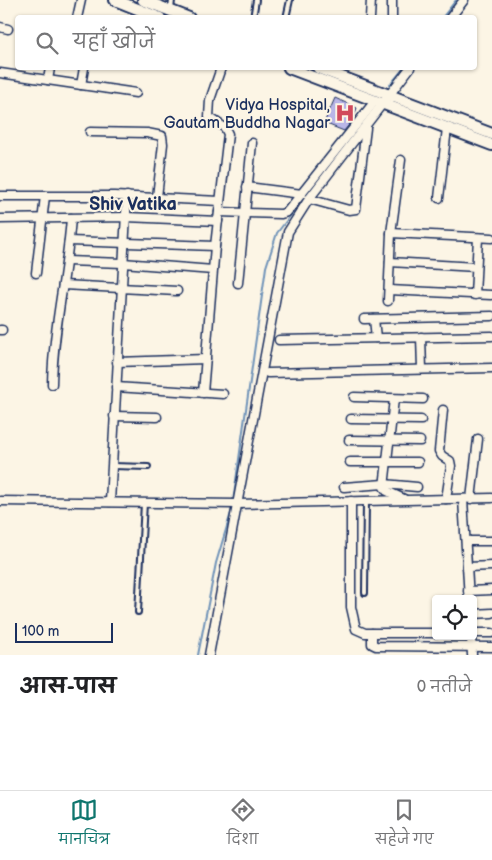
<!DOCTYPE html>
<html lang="hi">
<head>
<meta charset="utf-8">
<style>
	:root { --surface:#fff; --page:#f6f6f6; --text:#202124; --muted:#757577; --line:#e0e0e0; --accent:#0f766e }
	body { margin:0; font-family:"Balsamiq Sans","Playpen Sans Deva",sans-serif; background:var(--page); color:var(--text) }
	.controls { position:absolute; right:15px; bottom:15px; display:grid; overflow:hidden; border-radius:5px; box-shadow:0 1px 4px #0004 }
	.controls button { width:45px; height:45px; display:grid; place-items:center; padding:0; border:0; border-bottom:1px solid var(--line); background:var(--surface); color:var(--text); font:25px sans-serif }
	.scale { position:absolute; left:15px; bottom:12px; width:98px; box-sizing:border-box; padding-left:5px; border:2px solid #1b2f5e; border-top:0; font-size:14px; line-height:18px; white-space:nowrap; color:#1b2f5e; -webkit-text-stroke:4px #fcf5e5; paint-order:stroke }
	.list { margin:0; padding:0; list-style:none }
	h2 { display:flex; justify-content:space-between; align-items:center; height:65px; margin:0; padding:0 20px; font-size:21px }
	h2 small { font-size:16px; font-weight:400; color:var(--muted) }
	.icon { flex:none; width:28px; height:28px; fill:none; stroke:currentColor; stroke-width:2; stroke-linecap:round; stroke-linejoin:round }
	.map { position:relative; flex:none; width:492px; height:655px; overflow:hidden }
	.search { position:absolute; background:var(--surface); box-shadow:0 1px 4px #0004; left:15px; right:15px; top:15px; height:55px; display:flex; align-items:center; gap:12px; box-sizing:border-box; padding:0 18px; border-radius:5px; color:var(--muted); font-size:19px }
	.sheet { height:135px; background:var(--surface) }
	nav { display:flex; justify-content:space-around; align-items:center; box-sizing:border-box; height:70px; border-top:1px solid var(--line); background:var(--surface); font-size:14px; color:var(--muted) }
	nav a { display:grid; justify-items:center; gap:2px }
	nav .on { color:var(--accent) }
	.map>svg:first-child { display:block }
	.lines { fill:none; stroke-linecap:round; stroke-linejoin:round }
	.stream { stroke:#7194b9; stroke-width:2 }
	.building { fill:#b9b6e7; stroke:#1b2f5e }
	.service-casing { stroke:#1b2f5e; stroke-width:8 }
	.minor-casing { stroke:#1b2f5e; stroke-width:11 }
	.tertiary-casing { stroke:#1b2f5e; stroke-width:14 }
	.service { stroke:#fcf5e5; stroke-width:4 }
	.minor { stroke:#fcf5e5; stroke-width:8 }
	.tertiary { stroke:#fcf5e5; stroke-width:10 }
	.labels { text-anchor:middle; stroke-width:4; stroke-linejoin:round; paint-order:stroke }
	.poi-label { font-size:16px; fill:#1b2f5e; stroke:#fcf5e5; text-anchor:end }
	.neighbourhood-label { font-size:18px; font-weight:bold; fill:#1b2f5e; stroke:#fcf5e5 }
</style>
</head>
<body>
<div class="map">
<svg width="492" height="655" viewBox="0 0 492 655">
	<rect width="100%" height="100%" fill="#fcf5e5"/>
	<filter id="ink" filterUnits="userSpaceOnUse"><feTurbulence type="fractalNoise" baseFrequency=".02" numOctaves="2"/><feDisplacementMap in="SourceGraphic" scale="10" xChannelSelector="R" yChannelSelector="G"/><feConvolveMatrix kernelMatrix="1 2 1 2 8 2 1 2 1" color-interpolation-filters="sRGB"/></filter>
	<g filter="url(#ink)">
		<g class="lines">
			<g class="stream">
				<polyline points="442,18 456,0"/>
				<polyline points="390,85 404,68"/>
				<polyline points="233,502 266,267 277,233 330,164"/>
				<polyline points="198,655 216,563 233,506"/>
			</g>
		</g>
		<polygon class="building" points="335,98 357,108 352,121 344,131 324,123"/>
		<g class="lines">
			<defs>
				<g id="service">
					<polyline points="171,10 172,0"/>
					<polyline points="253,18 256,0"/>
					<polyline points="286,18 290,0"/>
					<polyline points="112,466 148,467"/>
					<polyline points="365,593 366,501"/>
					<polyline points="138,612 144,503"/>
				</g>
				<g id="minor">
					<polyline points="77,18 81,0"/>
					<polyline points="370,18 371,0"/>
					<polyline points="392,18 392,0"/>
					<polyline points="450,18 464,0"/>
					<polyline points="0,27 8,29"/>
					<polyline points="0,73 136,93"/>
					<polyline points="48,80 50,68"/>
					<polyline points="81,85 84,68"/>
					<polyline points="90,132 147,133 162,136 163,144 157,197"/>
					<polyline points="247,187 302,194"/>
					<polyline points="0,196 114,196 220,201"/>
					<polyline points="439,198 447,128"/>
					<polyline points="309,199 349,210 356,209 366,128"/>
					<polyline points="219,212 281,214 287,212 375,101"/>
					<polyline points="0,219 126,217 218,221"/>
					<polyline points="391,233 492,238"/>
					<polyline points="69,241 215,246"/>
					<polyline points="67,261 123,263 213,270"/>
					<polyline points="390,262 476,267"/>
					<polyline points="36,273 45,196"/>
					<polyline points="238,283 252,143"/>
					<polyline points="63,285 177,291"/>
					<polyline points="389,290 491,295"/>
					<polyline points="475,295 478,238"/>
					<polyline points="388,301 391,233 401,160"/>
					<polyline points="364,319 492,316"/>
					<polyline points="374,319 376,338"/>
					<polyline points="0,330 2,330"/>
					<polyline points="421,337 422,369"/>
					<polyline points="279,340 492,336"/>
					<polyline points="117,362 206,359"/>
					<polyline points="268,373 492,368"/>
					<path d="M 52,384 C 53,328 67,274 71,218"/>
					<polyline points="116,387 223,394"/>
					<polyline points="203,393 215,246 228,134 225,128 209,117 210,100 221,68"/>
					<polyline points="354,397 423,399"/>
					<polyline points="394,399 384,487 387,491 404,499"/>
					<polyline points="443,410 439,451 442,456 450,461 451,466 446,499"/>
					<polyline points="114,416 157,417"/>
					<polyline points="351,419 421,420"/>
					<polyline points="349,440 420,441"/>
					<polyline points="350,462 418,462"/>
					<polyline points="344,487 384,484 417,487"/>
					<polyline points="463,499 469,599"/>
					<polyline points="471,499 478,439"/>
					<polyline points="0,501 237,504 492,498"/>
					<polyline points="351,501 351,607 356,629 365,633 436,633"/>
					<polyline points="110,502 127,196"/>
					<polyline points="466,541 492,541"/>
					<polyline points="467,567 492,566"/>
					<polyline points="468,591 492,590"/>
					<polyline points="473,614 492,613"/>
					<polyline points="372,633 372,644 376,646 492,647"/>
					<polyline points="473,633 492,633"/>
					<polyline points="471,636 472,655"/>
					<polyline points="209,655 288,232 309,199 410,68"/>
				</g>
				<g id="tertiary">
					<polyline points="115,0 160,18"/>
					<polyline points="143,0 189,18"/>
					<polyline points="289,68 492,145"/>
					<polyline points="318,68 492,134"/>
				</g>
			</defs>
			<use href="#service" class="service-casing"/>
			<use href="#minor" class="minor-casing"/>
			<use href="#tertiary" class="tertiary-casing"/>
			<use href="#service" class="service"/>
			<use href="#minor" class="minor"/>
			<use href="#tertiary" class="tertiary"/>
		</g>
	</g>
	<defs>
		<symbol id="hospital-bare" viewBox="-9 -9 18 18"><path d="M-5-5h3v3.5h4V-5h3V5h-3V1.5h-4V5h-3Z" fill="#d1495b" stroke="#fcf5e5" stroke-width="2.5" paint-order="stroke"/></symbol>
	</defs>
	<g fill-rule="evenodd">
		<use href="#hospital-bare" x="331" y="99" width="28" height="28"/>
	</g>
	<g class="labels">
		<g class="poi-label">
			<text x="330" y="110">Vidya Hospital,<tspan x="330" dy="18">Gautam Buddha Nagar</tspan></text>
		</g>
		<g class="neighbourhood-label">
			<text x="133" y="210">Shiv Vatika</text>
		</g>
	</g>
</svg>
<div class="controls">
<button><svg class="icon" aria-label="locate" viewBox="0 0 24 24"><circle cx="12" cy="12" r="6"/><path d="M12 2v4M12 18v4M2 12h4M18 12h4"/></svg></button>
</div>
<div class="scale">100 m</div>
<div class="search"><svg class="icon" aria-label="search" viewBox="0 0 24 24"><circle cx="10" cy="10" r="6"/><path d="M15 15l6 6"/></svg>यहाँ खोजें</div>
</div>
<section class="sheet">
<h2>आस-पास<small>0 नतीजे</small></h2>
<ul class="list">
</ul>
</section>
<nav>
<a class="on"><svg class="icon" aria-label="map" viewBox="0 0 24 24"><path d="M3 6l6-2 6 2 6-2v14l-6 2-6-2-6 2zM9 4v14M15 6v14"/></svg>मानचित्र</a>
<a><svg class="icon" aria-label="directions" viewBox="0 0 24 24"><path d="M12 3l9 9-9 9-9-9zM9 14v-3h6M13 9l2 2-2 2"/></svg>दिशा</a>
<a><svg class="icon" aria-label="saved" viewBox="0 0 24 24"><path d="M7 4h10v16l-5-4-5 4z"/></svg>सहेजे गए</a>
</nav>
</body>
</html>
